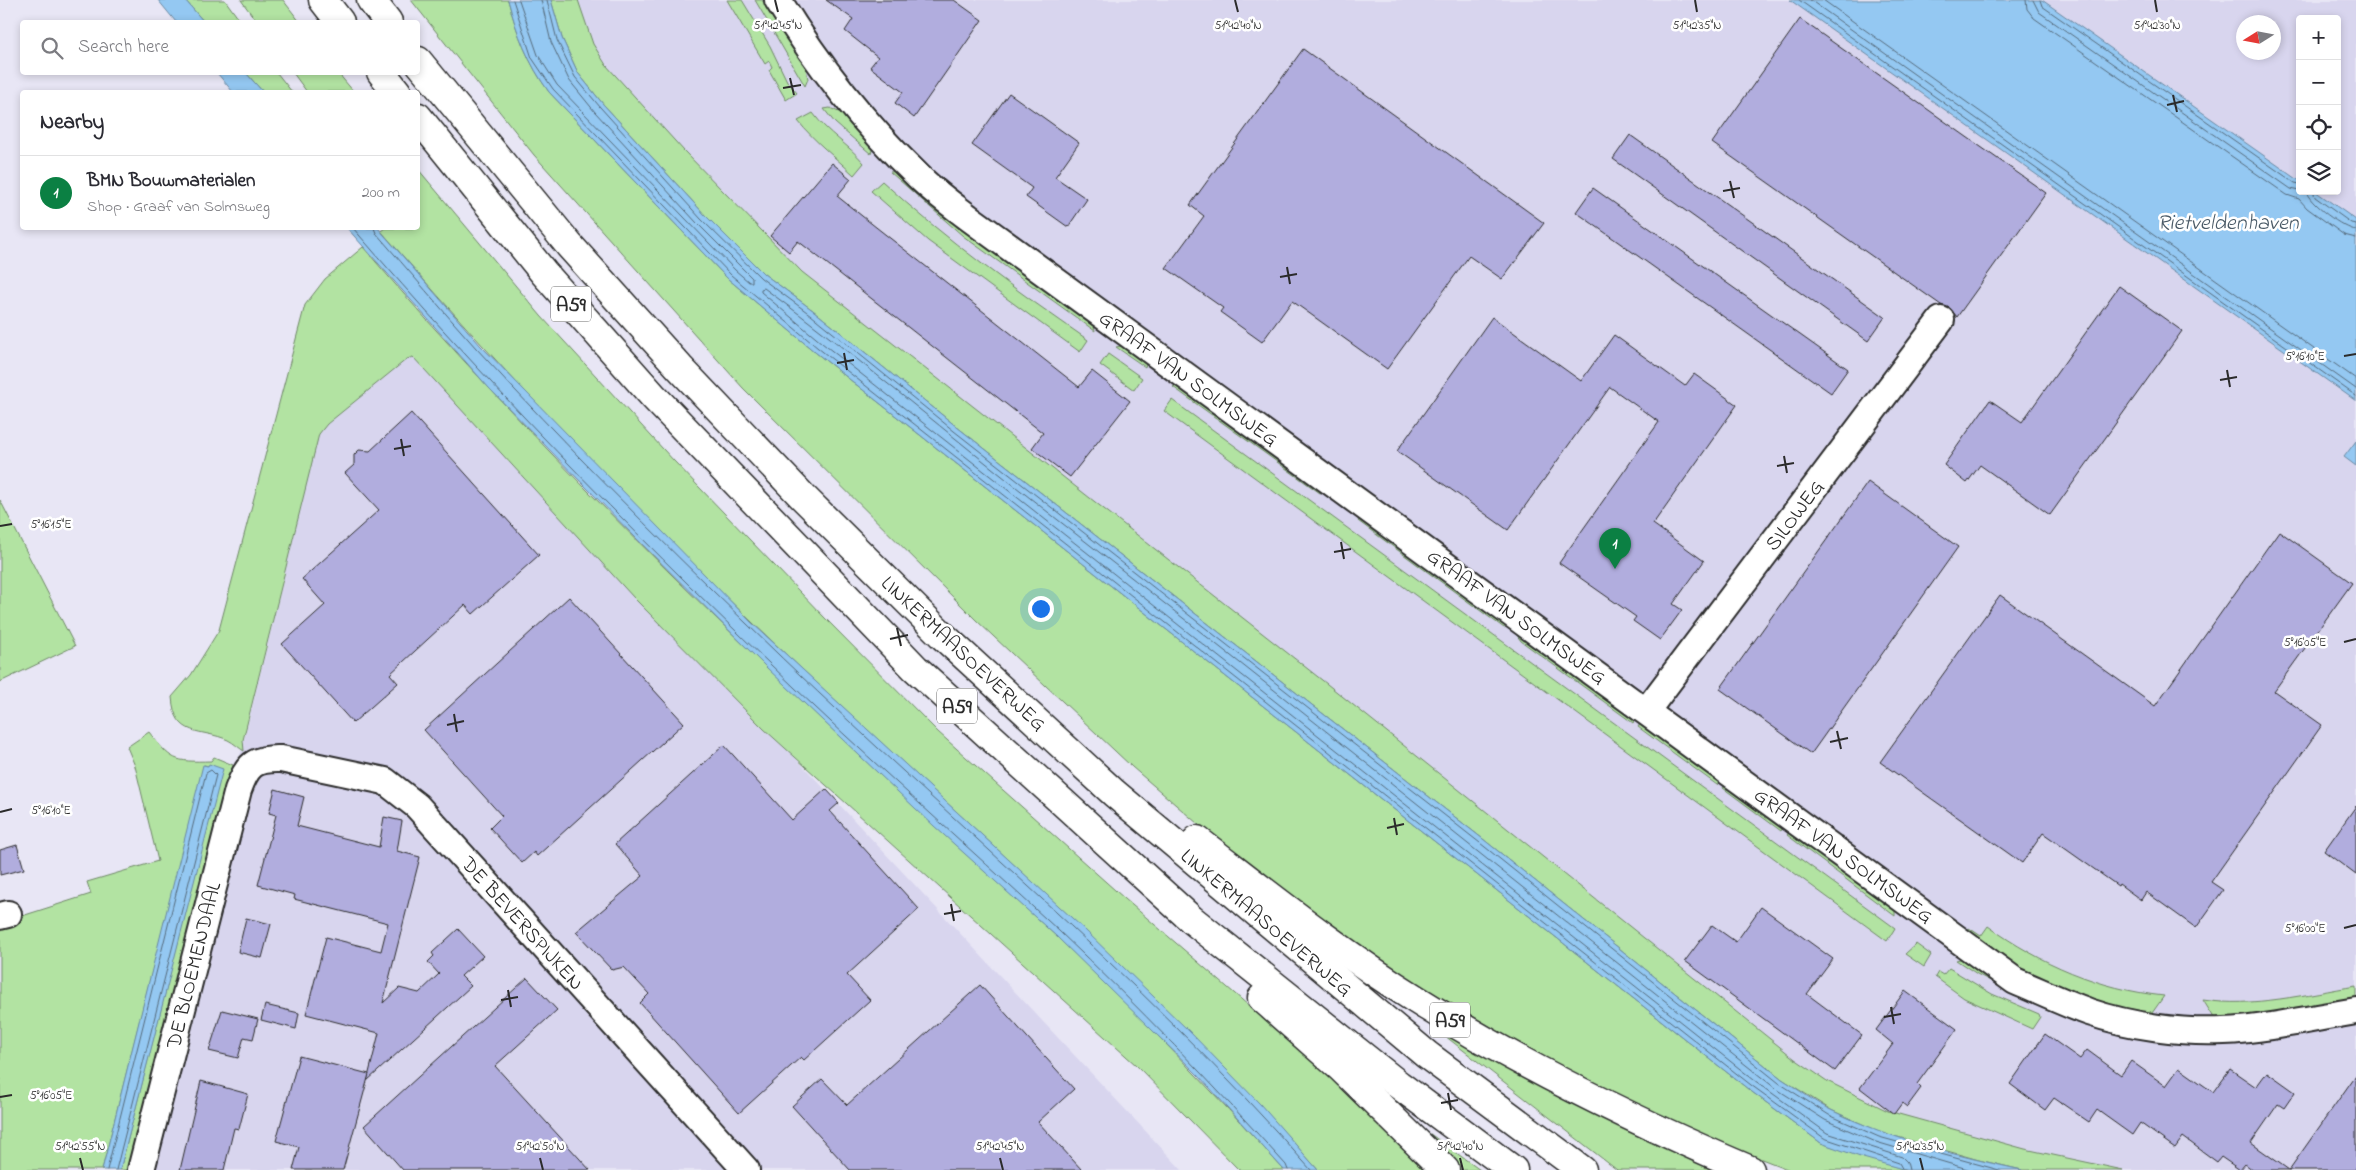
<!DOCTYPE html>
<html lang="en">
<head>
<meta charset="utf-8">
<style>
	:root { --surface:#fff; --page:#f2f2f3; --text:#2b2b33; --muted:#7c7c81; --line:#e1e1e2; --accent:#0b8043 }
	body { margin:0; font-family:"Indie Flower",sans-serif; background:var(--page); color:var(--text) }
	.controls { position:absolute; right:15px; top:15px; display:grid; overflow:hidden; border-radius:5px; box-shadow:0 2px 8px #0003 }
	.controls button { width:45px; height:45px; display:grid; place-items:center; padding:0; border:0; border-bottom:1px solid var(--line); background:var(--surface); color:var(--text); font:25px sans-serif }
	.compass { position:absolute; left:2236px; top:15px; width:45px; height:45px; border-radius:50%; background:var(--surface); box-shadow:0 2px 8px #0003; rotate:259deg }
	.you { position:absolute; left:1040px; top:608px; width:18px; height:18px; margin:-12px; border:4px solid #fff; border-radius:50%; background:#1a73e8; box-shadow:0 0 0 8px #1a73e833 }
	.badge { display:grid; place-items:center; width:32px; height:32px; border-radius:50%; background:var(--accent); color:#fff; font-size:16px; font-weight:700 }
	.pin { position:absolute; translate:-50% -41px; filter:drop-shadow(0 1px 2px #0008) }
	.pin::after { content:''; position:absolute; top:26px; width:18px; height:15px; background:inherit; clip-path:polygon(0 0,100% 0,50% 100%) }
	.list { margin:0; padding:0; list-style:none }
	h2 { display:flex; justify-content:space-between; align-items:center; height:65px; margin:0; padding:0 20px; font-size:21px }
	h2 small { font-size:16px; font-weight:400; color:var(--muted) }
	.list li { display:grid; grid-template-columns:32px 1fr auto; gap:15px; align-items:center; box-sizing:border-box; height:75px; padding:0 20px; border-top:1px solid var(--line) }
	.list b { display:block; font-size:19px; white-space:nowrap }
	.list p { margin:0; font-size:16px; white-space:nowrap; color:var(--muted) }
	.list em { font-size:16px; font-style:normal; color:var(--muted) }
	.icon { flex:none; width:28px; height:28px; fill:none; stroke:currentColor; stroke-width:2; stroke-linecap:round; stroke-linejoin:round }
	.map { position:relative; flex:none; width:2356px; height:1170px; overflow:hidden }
	.search { position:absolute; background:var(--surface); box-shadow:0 2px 8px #0003; left:20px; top:20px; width:400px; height:55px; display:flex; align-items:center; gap:12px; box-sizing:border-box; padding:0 18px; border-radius:5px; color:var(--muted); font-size:19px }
	.panel { position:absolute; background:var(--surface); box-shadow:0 2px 8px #0003; left:20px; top:90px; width:400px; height:140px; border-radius:5px }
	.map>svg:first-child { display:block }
	.built { fill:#d8d5ee; fill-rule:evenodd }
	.green { fill:#b2e3a2; stroke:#6e8766 }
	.water { fill:#94c8f2; stroke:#6a89a2 }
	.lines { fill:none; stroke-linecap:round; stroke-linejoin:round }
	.shore { stroke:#556a7b; stroke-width:1 }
	.building { fill:#b1adde; stroke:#2b2b2b }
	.minor-casing { stroke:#2b2b2b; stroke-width:30 }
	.highway-casing { stroke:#2b2b2b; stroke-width:31 }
	.minor { stroke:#fff; stroke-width:26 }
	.highway { stroke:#fff; stroke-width:28 }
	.ticks { fill:none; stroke:#2b2b2b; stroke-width:2 }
	.labels { text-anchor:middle; stroke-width:5; stroke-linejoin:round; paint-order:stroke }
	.shield { fill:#fff; stroke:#6b6b6b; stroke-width:1 }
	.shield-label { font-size:20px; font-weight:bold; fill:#2b2b2b }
	.street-label { font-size:21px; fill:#2b2b2b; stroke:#fff }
	.water-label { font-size:22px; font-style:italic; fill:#4a5a67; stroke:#fff }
	.ticks-label { font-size:12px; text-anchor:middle; fill:#2b2b2b; stroke:#fff; stroke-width:5; stroke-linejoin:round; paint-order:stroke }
</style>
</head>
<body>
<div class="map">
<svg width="2356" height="1170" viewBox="0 0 2356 1170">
	<rect width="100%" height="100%" fill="#e8e6f5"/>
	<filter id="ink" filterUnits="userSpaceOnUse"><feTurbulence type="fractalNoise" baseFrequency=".02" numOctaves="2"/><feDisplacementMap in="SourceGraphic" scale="10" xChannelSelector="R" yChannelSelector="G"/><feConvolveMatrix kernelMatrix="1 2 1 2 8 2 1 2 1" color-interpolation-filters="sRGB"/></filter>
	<g filter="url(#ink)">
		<g class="built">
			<path d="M 576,0 L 2356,0 L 2356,1170 L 2091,1170 L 1836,1101 L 780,269 L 593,62 ZM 2300,19 L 2337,19 L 2337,191 L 2300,191 ZM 2244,22 L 2274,22 L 2274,52 L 2244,52 Z"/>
			<polygon points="413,350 1182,1170 139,1170 325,408"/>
		</g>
		<g class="green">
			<polygon points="185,0 225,0 241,22 204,22"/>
			<polygon points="241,0 283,0 300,22 257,22"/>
			<path d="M 411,0 L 508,0 C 517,34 528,63 549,92 L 727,278 L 815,352 L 1748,1089 L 1821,1143 L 1906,1170 L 1790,1170 L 1702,1136 L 1547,1060 L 1378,960 L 1227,849 L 1132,767 L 976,620 L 743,388 L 534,155 Z"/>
			<polygon points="551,0 578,0 593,44 606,65 684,151 802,272 1327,684 1795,1059 1827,1081 1888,1111 2025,1149 2123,1170 2022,1170 1979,1160 1880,1132 1831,1110 1782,1079 1483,839 957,427 814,311 764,274 705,215 603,104 578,73 562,38"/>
			<polygon points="727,0 742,0 770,46 787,81 797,93 786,100 769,70 772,67 769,61 765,64"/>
			<polygon points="755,0 762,0 805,63 808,79 805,86"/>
			<polygon points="246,73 277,73 292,92 263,92"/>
			<polygon points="293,73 338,73 354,92 307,92"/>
			<polygon points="830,108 845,115 873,146 871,154 835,123 824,109"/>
			<path d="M 813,113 C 828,134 848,144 864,163 L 854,175 C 835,157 815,142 798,121 Z"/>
			<path d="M 418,169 L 541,316 L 674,461 L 824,617 L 938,732 L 1125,899 L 1329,1075 L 1370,1113 L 1423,1170 L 1318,1170 C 1144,973 943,804 753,623 C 622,499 499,367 381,231 L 385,228 L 418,228 Z"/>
			<polygon points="898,171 1093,322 1095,331 963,236 890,172"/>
			<path d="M 882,181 C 946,240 1016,290 1088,340 L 1080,352 L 928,241 L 871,191 Z"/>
			<path d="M 363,247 C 533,446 724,628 915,807 C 961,851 1009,892 1055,935 C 1135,1010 1211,1089 1284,1170 L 1239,1170 L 1136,1065 L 764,729 L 634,598 L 413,357 L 407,359 L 327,424 L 319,434 L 243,740 L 244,751 C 239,748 234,743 228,740 C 202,728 175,739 172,697 L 191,675 L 219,630 L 305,305 L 325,279 Z"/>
			<polygon points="1126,345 1146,363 1145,367 1116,347"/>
			<polygon points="1108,354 1142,378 1134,390 1100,365"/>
			<polygon points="1178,384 1325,491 1320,493 1173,387"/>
			<polygon points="1172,400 1895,928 1887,941 1164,411"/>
			<polygon points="0,500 75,646 0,682"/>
			<polygon points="1360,518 1510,624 1504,628 1358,521"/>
			<polygon points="1518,631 1637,717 1633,723 1521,641 1516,634"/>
			<polygon points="1642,721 1721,779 1717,785 1638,727"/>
			<path d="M 149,732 C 172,761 173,762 211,761 L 214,757 L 233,765 L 129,1170 L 120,1170 L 222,769 L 204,765 L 102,1170 L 0,1170 L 0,923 L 91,894 L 87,882 L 158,861 L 135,766 L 127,747 Z"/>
			<polygon points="1726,783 1784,826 1781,831 1723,788"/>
			<polygon points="1790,831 1895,908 1895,916 1787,835"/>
			<path d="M 1988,926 C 2041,964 2099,989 2164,996 L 2150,1016 L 2101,1005 L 2030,975 L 1967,931 L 1969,928 L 1981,936 Z"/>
			<polygon points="1916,944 1931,955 1924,967 1905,954"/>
			<polygon points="1964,958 2022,997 1977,974 1956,960"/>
			<polygon points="1949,968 1992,994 2039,1014 2040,1017 2032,1029 1964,998 1935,977 1938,972 1943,975"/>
			<polygon points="1368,976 1733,1170 1617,1170"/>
			<path d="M 2356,986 L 2356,1002 L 2216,1021 L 2203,1000 C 2254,1008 2306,994 2356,986 Z"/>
			<polygon points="1379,1097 1480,1170 1454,1170"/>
		</g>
		<g class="water">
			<polygon points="158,0 185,0 204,22 176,22"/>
			<path d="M 508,0 L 551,0 L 562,38 L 578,73 L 603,104 L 705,215 L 764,274 L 814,311 L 957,427 L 1483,839 L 1782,1079 C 1798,1089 1815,1103 1833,1111 C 1893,1140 1958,1156 2022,1170 L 1906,1170 L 1863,1158 L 1821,1143 L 1748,1089 L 815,352 L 727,278 L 549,92 C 528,63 517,34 508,0 Z"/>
			<polygon points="1790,0 2042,0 2300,181 2300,191 2315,191 2356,220 2356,401"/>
			<polygon points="217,73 246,73 263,92 233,92"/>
			<polygon points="347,228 378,228 481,346 751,622 1085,930 1189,1031 1260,1104 1318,1170 1284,1170 1199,1076 1056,936 934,826 767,668 634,536 489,388"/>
			<polygon points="2356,441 2356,466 2344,457"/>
			<polygon points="209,764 223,769 120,1170 102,1170 203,765 208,766"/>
		</g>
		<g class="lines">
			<g class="shore">
				<polyline points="513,0 532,58 553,89 731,275 818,348 1751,1085 1824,1138 1899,1163 1903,1170"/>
				<polyline points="519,0 538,55 557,85 735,270 749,282 752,282 752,278 697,223 595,112 569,80 551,42 541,0"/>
				<polyline points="547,0 557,40 575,77 600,107 701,219 761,278 811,315 954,431 1480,843 1779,1083 1829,1115 1879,1137 1999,1170"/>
				<polyline points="1799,0 2356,396"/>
				<polyline points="1810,0 2356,389"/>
				<polyline points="1823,0 2356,379"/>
				<polyline points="2026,0 2027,9 2034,18 2287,195 2299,199 2307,208 2344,235 2356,238"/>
				<polyline points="2033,0 2039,12 2291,189 2300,191"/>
				<polyline points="2040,0 2042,6 2295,183 2300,184"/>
				<path d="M 2306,191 C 2308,203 2344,229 2356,230"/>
				<polyline points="2313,191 2315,197 2351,223 2356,224"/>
				<path d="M 353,228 C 484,381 626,525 771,665 C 865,756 963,842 1059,931 C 1138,1006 1213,1084 1286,1165 L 1288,1170"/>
				<path d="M 374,228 L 376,233 C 409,271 442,310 476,348 C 563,443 655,535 747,624 C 934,807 1138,973 1311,1170"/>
				<polyline points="107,1170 206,773 211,770 216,775 116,1170"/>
				<path d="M 1909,1170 L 1907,1162 L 1902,1157 L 1827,1133 L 1754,1080 L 822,343 L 761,292 L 761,289 L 764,288 C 860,358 950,436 1044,509 C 1289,700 1531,895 1775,1088 L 1825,1120 L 1876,1142 L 1971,1170"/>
			</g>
		</g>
		<g class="building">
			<polygon points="826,0 954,0 982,20 914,118 895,103 903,92 870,67 878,57 845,31 853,19"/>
			<polygon points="1800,19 2046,193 1957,317 1950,308 1941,305 1712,143"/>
			<polygon points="1303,49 1544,223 1502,279 1469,256 1387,369 1292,301 1262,342 1220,312 1223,308 1166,268 1204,216 1190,205"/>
			<polygon points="1009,93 1079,143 1055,177 1087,199 1068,227 1026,197 1032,188 972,145"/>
			<polygon points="1630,135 1885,317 1868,341 1613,159"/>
			<polygon points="832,163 851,179 837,196 867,220 1079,387 1092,371 1130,401 1070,477 1032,448 1043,433 798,241 789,252 770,236"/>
			<polygon points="1593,188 1848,369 1831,393 1576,212"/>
			<polygon points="2119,286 2182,331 2050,515 1980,465 1967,483 1944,465 1990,400 2022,422"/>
			<polygon points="1492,317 1581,381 1614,335 1685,386 1694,374 1737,405 1653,524 1704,561 1673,604 1682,610 1660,640 1633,621 1636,617 1559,563 1659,422 1610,387 1508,530 1397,451"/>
			<polygon points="411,413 539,555 473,614 465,605 390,674 398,683 353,723 282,644 325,605 302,579 379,510 345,473 354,465 354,455 359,450 370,451"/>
			<polygon points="1868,482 1958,547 1811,754 1720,689"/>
			<polygon points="2279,531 2352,583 2274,691 2322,725 2211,882 2223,890 2196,928 2146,892 2141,900 2119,884 2118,886 2043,833 2022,863 1880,762 2000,595 2155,706"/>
			<polygon points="569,597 684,723 537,856 534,852 522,863 490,828 502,816 424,730"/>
			<polygon points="724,745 792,820 826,789 839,803 830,811 919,909 847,975 870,1000 804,1060 801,1057 739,1113 640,1003 649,994 624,967 612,970 576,932 643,876 615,844"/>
			<polygon points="275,789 304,797 297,826 379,847 384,817 402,821 397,851 420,857 383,1003 399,988 419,993 439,974 428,962 434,956 432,953 458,929 483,956 461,976 471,986 367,1081 379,1033 306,1014 326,937 381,951 388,923 294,899 295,895 258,885 276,815 269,813"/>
			<polygon points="2356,806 2356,875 2324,851"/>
			<polygon points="17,845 24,869 0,875 0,850"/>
			<polygon points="1761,907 1833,959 1807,994 1862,1035 1835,1071 1685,961 1712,925 1736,942"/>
			<polygon points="246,918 271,924 262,958 238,952"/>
			<polygon points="527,978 557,1010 495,1066 590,1170 403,1170 364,1126"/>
			<polygon points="980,985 1074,1089 1038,1122 1082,1170 850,1170 792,1106 822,1079 847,1105"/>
			<polygon points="1905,991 1957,1029 1917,1084 1921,1088 1907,1107 1902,1103 1894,1114 1860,1088 1893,1044 1876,1030"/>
			<polygon points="265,1005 299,1013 296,1029 261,1020"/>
			<polygon points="222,1010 258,1019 253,1039 244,1037 238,1058 209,1051"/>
			<polygon points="2045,1034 2080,1059 2087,1050 2121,1075 2131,1061 2166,1086 2179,1068 2213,1092 2230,1069 2256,1087 2267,1072 2295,1092 2284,1108 2278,1104 2251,1143 2289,1170 2356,1075 2356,1170 2253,1170 2245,1164 2240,1170 2221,1157 2217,1162 2183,1137 2175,1148 2140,1123 2132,1135 2097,1110 2089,1122 2054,1098 2045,1110 2010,1084"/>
			<polygon points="299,1056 369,1074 343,1170 293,1170 299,1147 276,1141"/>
			<polygon points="201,1081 248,1094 239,1129 234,1128 224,1170 180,1170"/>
		</g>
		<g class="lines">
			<defs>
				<g id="minor">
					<path d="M 778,0 C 817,64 864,124 918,176 C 933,191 951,204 968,217 L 2015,981 C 2039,991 2064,1003 2089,1012 C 2130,1026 2181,1033 2224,1031 C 2268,1029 2313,1018 2356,1011"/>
					<polyline points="1647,710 1941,320"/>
					<polyline points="0,916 8,914"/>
					<path d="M 141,1170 L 238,790 C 247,765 254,758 281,759 L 385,781 L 417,806 L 746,1170"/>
				</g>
				<g id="highway">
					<polyline points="323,0 340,22"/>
					<polyline points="371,0 388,22"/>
					<polyline points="418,61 569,245 680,368 803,497 943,636 1114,793 1427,1055 1582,1170"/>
					<polyline points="381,72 397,92"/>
					<polyline points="418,117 544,273 654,397 915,668 1191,919 1399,1085 1513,1170"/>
					<path d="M 1197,840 C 1269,895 1340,952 1417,1000 C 1523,1067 1635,1121 1750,1170"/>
					<polyline points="1262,998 1341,1068 1445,1170"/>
				</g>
			</defs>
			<use href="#minor" class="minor-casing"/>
			<use href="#highway" class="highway-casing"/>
			<use href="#minor" class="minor"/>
			<use href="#highway" class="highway"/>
		</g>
	</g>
	<path class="ticks" d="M 775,0 L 778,12M 1235,0 L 1238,12M 1695,0 L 1697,12M 2155,0 L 2157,12M 790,78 L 794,95M 783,88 L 801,85M 2173,95 L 2177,112M 2167,105 L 2184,101M 1730,181 L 1734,198M 1723,191 L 1740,188M 1287,267 L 1290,284M 1280,277 L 1297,274M 844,353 L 847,370M 2344,356 L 2356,354M 837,363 L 854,360M 2227,370 L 2230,387M 2220,380 L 2237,377M 401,439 L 404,456M 394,449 L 411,446M 1784,456 L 1787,473M 1777,466 L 1794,463M 0,526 L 12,524M 1341,542 L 1344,559M 1334,552 L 1351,549M 897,628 L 901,646M 890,639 L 908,635M 2344,642 L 2356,639M 454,714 L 457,732M 447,725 L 464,721M 1837,731 L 1841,749M 1830,742 L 1848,738M 0,812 L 12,809M 1394,818 L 1397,835M 1387,828 L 1404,824M 951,904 L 954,921M 944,914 L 961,911M 2344,928 L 2356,925M 508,990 L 511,1007M 501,1000 L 518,997M 1891,1007 L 1894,1024M 1884,1017 L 1901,1014M 1448,1093 L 1451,1110M 0,1097 L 12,1095M 1441,1103 L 1458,1100M 80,1158 L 83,1170M 540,1158 L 543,1170M 1000,1158 L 1003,1170M 1460,1158 L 1463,1170M 1920,1158 L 1923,1170"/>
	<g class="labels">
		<g class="shield">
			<rect x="551" y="286.5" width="40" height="35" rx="4"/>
			<rect x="937" y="688.5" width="40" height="35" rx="4"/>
			<rect x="1430" y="1002.5" width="40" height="35" rx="4"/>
		</g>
		<g class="shield-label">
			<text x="571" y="311">A59</text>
			<text x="957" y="713">A59</text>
			<text x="1450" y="1027">A59</text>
		</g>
		<g class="street-label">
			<text transform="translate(1189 378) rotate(36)" y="7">GRAAF VAN SOLMSWEG</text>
			<text transform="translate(1794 515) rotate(-53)" y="7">SILOWEG</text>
			<text transform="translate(1517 616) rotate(36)" y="7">GRAAF VAN SOLMSWEG</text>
			<text transform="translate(964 653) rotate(43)" y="7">LINKERMAASOEVERWEG</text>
			<text transform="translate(1844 855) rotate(36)" y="7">GRAAF VAN SOLMSWEG</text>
			<text transform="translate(1267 922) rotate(40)" y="7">LINKERMAASOEVERWEG</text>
			<text transform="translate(523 923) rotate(48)" y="7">DE BEVERSPIJKEN</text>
			<text transform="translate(193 965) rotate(-76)" y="7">DE BLOEMENDAAL</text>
		</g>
		<g class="water-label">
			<text x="2228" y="229">Rietveldenhaven</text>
		</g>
	</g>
	<g class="ticks-label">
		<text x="778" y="29">51°42'45"N</text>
		<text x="2157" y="29">51°42'30"N</text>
		<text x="1238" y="29">51°42'40"N</text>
		<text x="1697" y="29">51°42'35"N</text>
		<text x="2305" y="360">5°16'10"E</text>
		<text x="51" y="528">5°16'15"E</text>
		<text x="2305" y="646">5°16'05"E</text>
		<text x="51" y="814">5°16'10"E</text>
		<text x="2305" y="932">5°16'00"E</text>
		<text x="51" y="1099">5°16'05"E</text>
		<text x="80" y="1150">51°42'55"N</text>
		<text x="540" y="1150">51°42'50"N</text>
		<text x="1000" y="1150">51°42'45"N</text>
		<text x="1460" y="1150">51°42'40"N</text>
		<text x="1920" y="1150">51°42'35"N</text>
	</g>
</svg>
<div class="controls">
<button>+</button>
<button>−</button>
<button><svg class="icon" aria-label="locate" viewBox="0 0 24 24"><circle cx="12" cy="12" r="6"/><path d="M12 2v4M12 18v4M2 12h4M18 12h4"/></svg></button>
<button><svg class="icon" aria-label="layers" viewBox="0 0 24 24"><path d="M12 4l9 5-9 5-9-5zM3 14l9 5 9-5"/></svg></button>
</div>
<svg class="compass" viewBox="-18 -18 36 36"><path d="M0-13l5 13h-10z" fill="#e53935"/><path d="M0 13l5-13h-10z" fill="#7c7c81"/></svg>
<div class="you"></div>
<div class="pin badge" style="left:1615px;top:569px">1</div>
<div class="search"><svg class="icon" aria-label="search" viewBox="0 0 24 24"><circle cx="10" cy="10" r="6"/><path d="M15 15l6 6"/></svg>Search here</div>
<section class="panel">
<h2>Nearby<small></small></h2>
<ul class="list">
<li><span class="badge">1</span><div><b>BMN Bouwmaterialen</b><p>Shop · Graaf van Solmsweg</p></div><em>200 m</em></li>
</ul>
</section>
</div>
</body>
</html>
